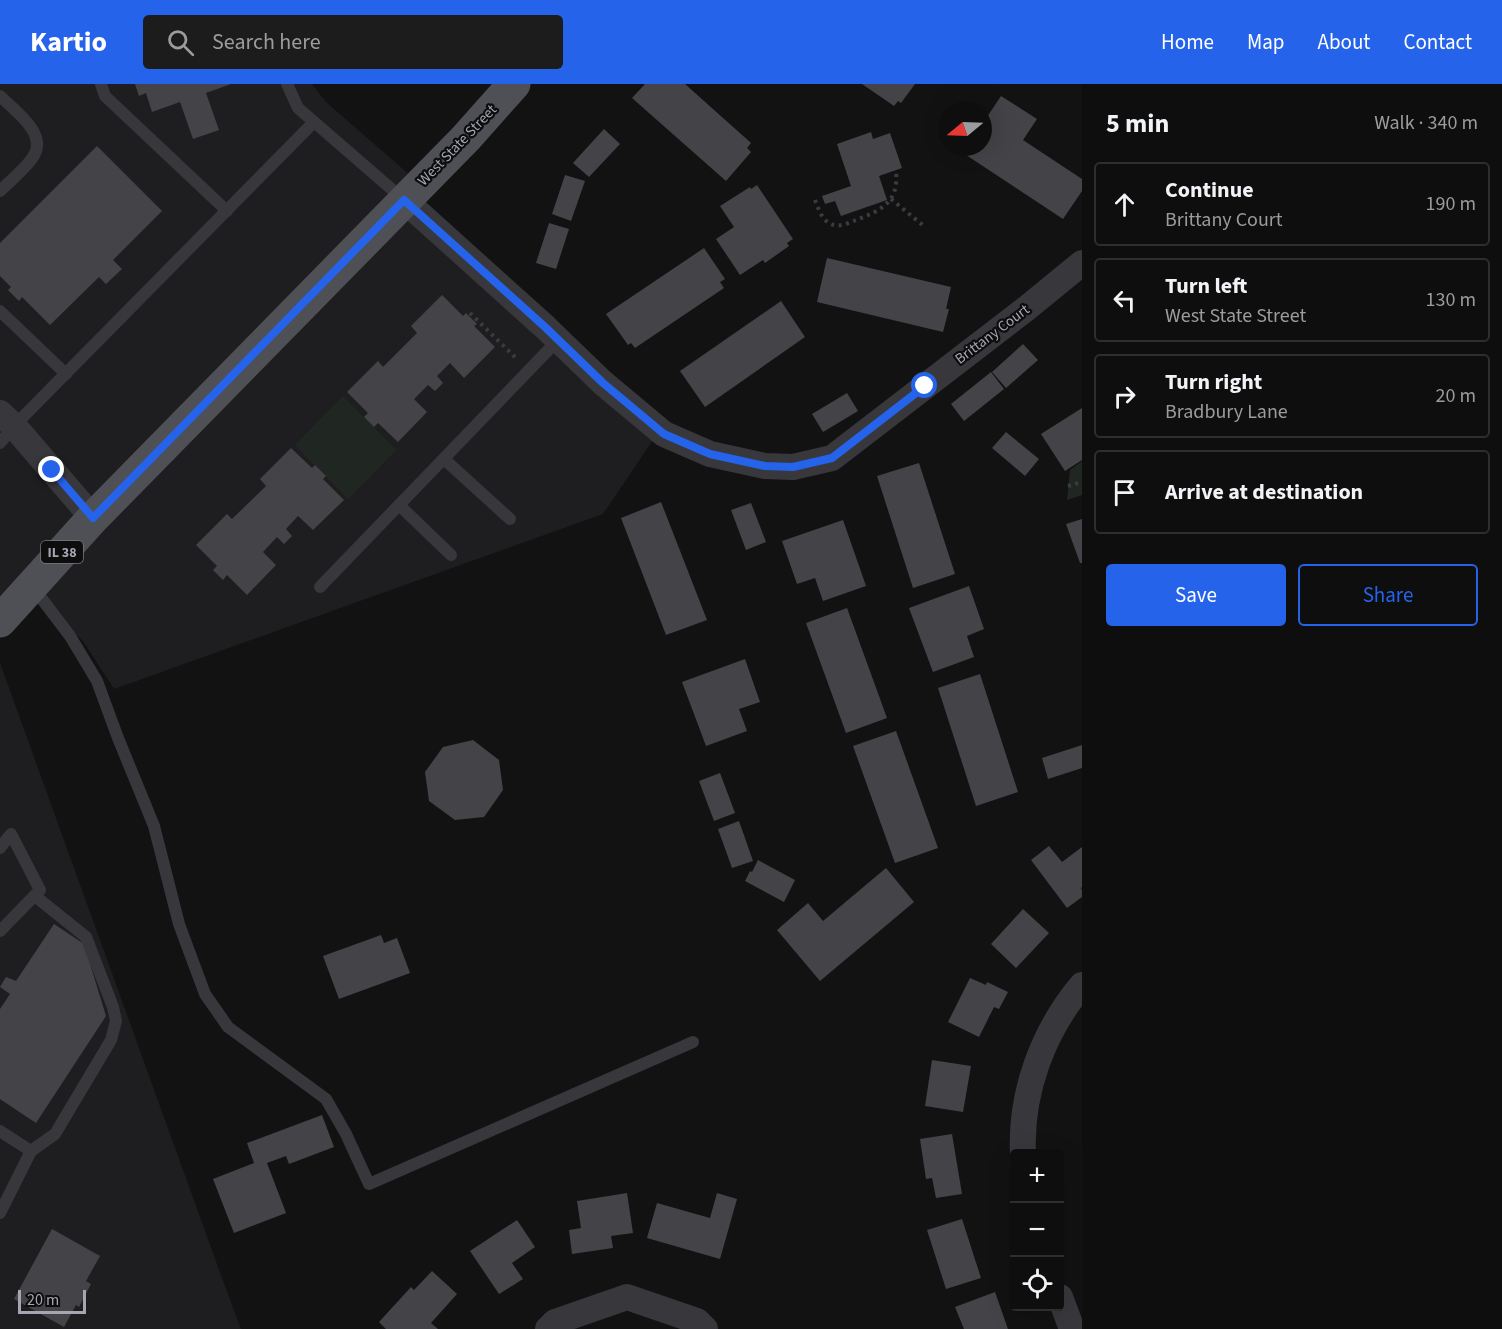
<!DOCTYPE html>
<html lang="en">
<head>
<meta charset="utf-8">
<style>
	:root { --surface:#0e0e0e; --page:#1c1c1c; --text:#f1f3f6; --muted:#9b9c9e; --line:#2e2e2e; --accent:#2563eb }
	body { margin:0; font-family:"Source Sans 3",sans-serif; background:var(--page); color:var(--text) }
	.controls { position:absolute; right:18px; bottom:18px; display:grid; overflow:hidden; border-radius:6px; box-shadow:0 6px 24px #0002 }
	.controls button { width:54px; height:54px; display:grid; place-items:center; padding:0; border:0; border-bottom:2px solid var(--line); background:var(--surface); color:var(--text); font:30px sans-serif }
	.compass { position:absolute; left:938px; top:18px; width:54px; height:54px; border-radius:50%; background:var(--surface); box-shadow:0 6px 24px #0002; rotate:251deg }
	.scale { position:absolute; left:18px; bottom:15px; width:68px; box-sizing:border-box; padding-left:6px; border:3px solid #a5a6b2; border-top:0; font-size:16px; line-height:21px; white-space:nowrap; color:#a5a6b2; -webkit-text-stroke:4px #0d0d0e; paint-order:stroke }
	.stop { position:absolute; width:18px; height:18px; margin:-14px; border:4px solid #2563eb; border-radius:50%; background:#fff }
	.stop.end { background:#2563eb; border-color:#fff; box-shadow:0 2px 6px #0008 }
	.list { margin:0; padding:0; list-style:none }
	h2 { display:flex; justify-content:space-between; align-items:center; height:78px; margin:0; padding:0 24px; font-size:26px }
	h2 small { font-size:20px; font-weight:400; color:var(--muted) }
	.list li { display:grid; grid-template-columns:39px 1fr auto; gap:18px; align-items:center; box-sizing:border-box; height:84px; margin:0 12px 12px; padding:0 12px; border:2px solid var(--line); border-radius:6px }
	.list b { display:block; font-size:22px; white-space:nowrap }
	.list p { margin:0; font-size:20px; white-space:nowrap; color:var(--muted) }
	.list em { font-size:20px; font-style:normal; color:var(--muted) }
	.actions { display:flex; gap:12px; padding:18px 24px }
	.actions a { flex:1; padding:14px 0; border:2px solid var(--accent); border-radius:6px; text-align:center; font-size:21px; color:var(--accent) }
	.actions .main { background:var(--accent); color:#fff }
	.icon { flex:none; width:33px; height:33px; fill:none; stroke:currentColor; stroke-width:2; stroke-linecap:round; stroke-linejoin:round }
	.map { position:relative; flex:none; width:1082px; height:1245px; overflow:hidden }
	header { display:flex; align-items:center; gap:36px; box-sizing:border-box; height:84px; padding:0 30px; background:var(--accent); color:#fff }
	header strong { font-size:28px }
	nav { display:flex; gap:33px; margin-inline-start:auto; font-size:21px }
	.search { width:420px; height:54px; background:var(--page); display:flex; align-items:center; gap:15px; box-sizing:border-box; padding:0 21px; border-radius:6px; color:var(--muted); font-size:22px }
	main { display:flex }
	aside { flex:1; background:var(--surface) }
	.map>svg:first-child { display:block }
	.built { fill:#1e1e20 }
	.green { fill:#202723 }
	.building { fill:#444448 }
	.lines { fill:none; stroke-linecap:round; stroke-linejoin:round }
	.path { stroke:#3b3c40; stroke-width:4; stroke-dasharray:3 4.5; stroke-linecap:butt }
	.service { stroke:#38383c; stroke-width:12 }
	.minor { stroke:#38383c; stroke-width:26 }
	.primary { stroke:#4f5056; stroke-width:33 }
	.route { stroke:#2563eb; stroke-width:8 }
	.labels { text-anchor:middle; stroke-width:4.5; stroke-linejoin:round; paint-order:stroke }
	.shield { fill:#0d0d0e; stroke:#777881; stroke-width:1.5 }
	.shield-label { font-size:14px; font-weight:bold; fill:#a5a6b2 }
	.street-label { font-size:15px; fill:#a5a6b2; stroke:#0d0d0e }
</style>
</head>
<body>
<header>
<strong>Kartio</strong>
<div class="search"><svg class="icon" aria-label="search" viewBox="0 0 24 24"><circle cx="10" cy="10" r="6"/><path d="M15 15l6 6"/></svg>Search here</div>
<nav><a>Home</a><a>Map</a><a>About</a><a>Contact</a></nav>
</header>
<main>
<div class="map">
<svg width="1082" height="1245" viewBox="0 0 1082 1245">
	<rect width="100%" height="100%" fill="#121213"/>
	<g class="built">
		<polygon points="0,0 312,0 326,18 411,92 0,516"/>
		<polygon points="404,128 653,356 603,430 114,605 83,557 35,510"/>
		<polygon points="0,579 222,1194 241,1245 0,1245"/>
	</g>
	<g class="green">
		<polygon points="343,312 396,366 348,415 295,361"/>
		<polygon points="1082,377 1082,411 1067,416 1070,386"/>
	</g>
	<g class="building">
		<polygon points="135,0 231,0 206,9 219,46 193,55 180,18 152,28 146,9 139,12"/>
		<polygon points="645,0 685,0 751,59 747,64 751,68 726,97 632,14"/>
		<polygon points="862,0 915,0 901,19 898,17 894,22"/>
		<polygon points="1001,12 1037,35 1023,56 1082,95 1082,107 1063,135 963,69 967,63 983,63 983,39"/>
		<polygon points="604,45 620,60 589,93 573,79"/>
		<polygon points="871,48 873,55 890,49 902,84 879,92 887,116 841,132 835,117 825,120 822,112 851,102 837,60"/>
		<polygon points="97,62 162,127 113,176 122,185 106,200 99,193 50,241 22,213 19,217 8,206 11,203 0,192 0,159"/>
		<polygon points="565,91 585,97 571,137 552,130"/>
		<polygon points="757,101 793,155 787,159 789,162 765,179 763,176 740,191 716,155 734,143 720,122 750,103 751,105"/>
		<polygon points="549,139 569,145 556,185 536,179"/>
		<polygon points="704,164 725,195 720,198 724,204 635,264 631,259 628,261 606,230"/>
		<polygon points="827,174 951,203 946,225 949,225 943,248 817,218"/>
		<polygon points="442,211 463,232 466,229 477,240 474,242 495,263 464,294 450,279 437,292 443,299 435,307 428,301 414,315 427,328 398,358 378,339 374,343 364,333 368,329 347,308 378,277 383,283 417,249 411,242"/>
		<polygon points="781,217 805,253 705,323 680,287"/>
		<polygon points="1023,260 1038,276 1006,304 992,288"/>
		<polygon points="991,288 1004,305 964,337 951,320"/>
		<polygon points="847,309 858,327 823,348 812,330"/>
		<polygon points="1082,324 1082,376 1065,387 1041,350"/>
		<polygon points="1006,348 1039,375 1025,392 992,364"/>
		<polygon points="291,364 312,384 315,381 326,392 323,395 344,416 313,446 298,432 286,445 292,452 284,460 277,453 263,468 276,481 247,511 227,491 223,496 213,486 217,482 196,461 227,430 232,435 266,402 260,395"/>
		<polygon points="919,379 955,490 913,504 877,392"/>
		<polygon points="661,418 707,536 666,551 621,434"/>
		<polygon points="751,419 766,458 746,466 731,426"/>
		<polygon points="1082,435 1082,479 1080,479 1066,440"/>
		<polygon points="843,436 866,502 823,517 815,494 797,500 782,457"/>
		<polygon points="969,502 984,545 967,552 974,573 933,588 909,524"/>
		<polygon points="847,524 887,634 846,649 806,539"/>
		<polygon points="745,575 760,618 739,625 747,647 706,662 682,598"/>
		<polygon points="980,590 1018,708 976,722 938,604"/>
		<polygon points="896,647 938,764 895,779 853,662"/>
		<polygon points="473,656 499,676 503,706 484,733 455,736 429,717 425,688 443,663"/>
		<polygon points="1082,661 1082,684 1048,695 1042,674"/>
		<polygon points="720,689 735,729 714,737 699,697"/>
		<polygon points="739,737 753,777 732,784 718,745"/>
		<polygon points="1049,762 1062,778 1082,763 1082,803 1081,804 1082,806 1082,813 1067,824 1031,776"/>
		<polygon points="758,776 795,796 784,818 745,797 750,787 752,788"/>
		<polygon points="886,784 914,818 820,897 777,846 808,819 823,837"/>
		<polygon points="1023,825 1049,849 1016,884 991,860"/>
		<polygon points="54,840 84,860 106,932 36,1039 0,1015 0,925 10,910 0,903 6,893 16,897"/>
		<polygon points="381,851 384,859 397,854 410,889 339,915 323,872"/>
		<polygon points="970,894 986,901 987,898 1008,908 999,925 994,923 979,953 948,938"/>
		<polygon points="932,976 971,982 963,1028 925,1022"/>
		<polygon points="322,1031 334,1063 289,1080 286,1072 267,1079 286,1129 234,1149 213,1095 254,1079 247,1059"/>
		<polygon points="952,1050 962,1110 936,1114 932,1094 926,1095 920,1055"/>
		<polygon points="627,1109 633,1149 611,1152 613,1164 572,1170 569,1146 581,1144 577,1117"/>
		<polygon points="717,1109 737,1115 720,1175 647,1154 657,1119 710,1134"/>
		<polygon points="962,1135 981,1194 946,1205 927,1146"/>
		<polygon points="517,1136 535,1163 512,1179 523,1195 499,1210 470,1167"/>
		<polygon points="52,1145 100,1172 86,1197 91,1200 79,1223 76,1221 64,1243 14,1215"/>
		<polygon points="432,1187 457,1210 431,1239 438,1245 386,1245 379,1238 411,1203 414,1206"/>
		<polygon points="995,1208 1008,1245 964,1245 955,1223"/>
	</g>
	<g class="lines">
		<g class="path">
			<polyline points="891,115 925,143"/>
			<path d="M 815,116 C 819,126 822,138 834,141 C 841,143 850,138 856,136 C 882,126 899,118 896,87"/>
			<polyline points="470,229 517,275"/>
			<polyline points="1068,402 1082,398"/>
		</g>
		<g class="service">
			<polyline points="101,0 105,12 227,127"/>
			<polyline points="287,0 298,24 403,115"/>
			<path d="M 0,12 C 14,26 49,50 33,73 C 26,84 10,97 0,107"/>
			<polyline points="0,227 66,290"/>
			<polyline points="0,359 14,342 314,38"/>
			<polyline points="444,375 510,435"/>
			<polyline points="399,421 451,471"/>
			<polyline points="32,502 70,552 97,597 118,654 154,742 179,840 205,910 228,943 326,1015 346,1050 369,1100 693,958"/>
			<polyline points="320,503 558,256"/>
			<polyline points="0,764 11,750 40,806 0,847"/>
			<polyline points="0,1047 31,1067 0,1129"/>
			<polyline points="31,1067 55,1050 111,956 116,937 113,923 86,853 35,812"/>
		</g>
		<g class="minor">
			<polyline points="404,116 545,243 603,299 664,350 710,370 765,382 793,383 832,374 1027,224 1082,179"/>
			<polyline points="0,329 14,342 93,434"/>
			<path d="M 1023,1070 C 1020,1009 1043,947 1082,901"/>
			<polyline points="1060,1213 1072,1245"/>
			<polyline points="548,1245 555,1238 627,1213 697,1237 705,1245"/>
		</g>
		<polyline class="primary" points="0,537 93,434 466,54 514,0"/>
	</g>
	<g class="lines">
		<polyline class="route" points="52,386 93,434 404,116 545,243 603,299 664,350 710,370 765,382 793,383 832,374 925,302"/>
	</g>
	<g class="labels">
		<rect class="shield" x="41" y="457" width="42" height="22" rx="4.5"/>
		<g class="shield-label">
			<text x="62" y="473">IL 38</text>
		</g>
		<g class="street-label">
			<text transform="translate(457 61) rotate(-46)" y="5">West State Street</text>
			<text transform="translate(992 250) rotate(-37)" y="5">Brittany Court</text>
		</g>
	</g>
</svg>
<div class="controls">
<button>+</button>
<button>−</button>
<button><svg class="icon" aria-label="locate" viewBox="0 0 24 24"><circle cx="12" cy="12" r="6"/><path d="M12 2v4M12 18v4M2 12h4M18 12h4"/></svg></button>
</div>
<svg class="compass" viewBox="-18 -18 36 36"><path d="M0-13l5 13h-10z" fill="#e53935"/><path d="M0 13l5-13h-10z" fill="#9b9c9e"/></svg>
<div class="scale">20 m</div>
<div class="stop" style="left:925px;top:302px"></div>
<div class="stop end" style="left:52px;top:386px"></div>
</div>
<aside>
<h2>5 min<small>Walk · 340 m</small></h2>
<ul class="list">
<li><svg class="icon" aria-label="ahead" viewBox="0 0 24 24"><path d="M12 20V5M6 11l6-6 6 6"/></svg><div><b>Continue</b><p>Brittany Court</p></div><em>190 m</em></li>
<li><svg class="icon" aria-label="left" viewBox="0 0 24 24"><path d="M17 20v-9H6M10 6l-5 5 5 5"/></svg><div><b>Turn left</b><p>West State Street</p></div><em>130 m</em></li>
<li><svg class="icon" aria-label="right" viewBox="0 0 24 24"><path d="M7 20v-9h11M14 6l5 5-5 5"/></svg><div><b>Turn right</b><p>Bradbury Lane</p></div><em>20 m</em></li>
<li><svg class="icon" aria-label="arrive" viewBox="0 0 24 24"><path d="M6 21V4h12l-3 4 3 4H6"/></svg><div><b>Arrive at destination</b></div></li>
</ul>
<div class="actions"><a class="main">Save</a><a>Share</a></div>
</aside>
</main>
</body>
</html>
